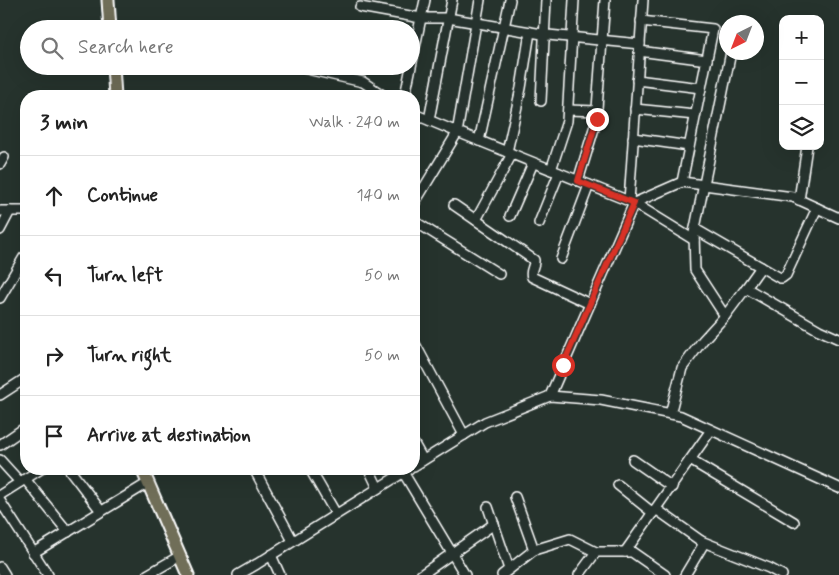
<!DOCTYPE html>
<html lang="en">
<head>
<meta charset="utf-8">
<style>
	:root { --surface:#fff; --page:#f6f6f6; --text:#222; --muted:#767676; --line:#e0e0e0 }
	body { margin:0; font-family:Mynerve,sans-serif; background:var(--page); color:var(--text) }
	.controls { position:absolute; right:15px; top:15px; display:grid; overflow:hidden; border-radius:10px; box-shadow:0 5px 20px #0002 }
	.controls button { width:45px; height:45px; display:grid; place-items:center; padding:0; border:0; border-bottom:1px solid var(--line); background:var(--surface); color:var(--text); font:25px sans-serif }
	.compass { position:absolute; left:719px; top:15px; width:45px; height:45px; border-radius:50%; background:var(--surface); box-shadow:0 5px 20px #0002; rotate:222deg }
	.stop { position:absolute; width:15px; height:15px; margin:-11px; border:4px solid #d93025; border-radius:50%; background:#fff }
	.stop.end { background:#d93025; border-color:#fff; box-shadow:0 1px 5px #0008 }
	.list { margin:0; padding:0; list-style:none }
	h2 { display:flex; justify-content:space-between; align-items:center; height:65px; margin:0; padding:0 20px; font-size:21px }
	h2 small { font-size:16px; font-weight:400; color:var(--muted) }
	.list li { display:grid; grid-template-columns:32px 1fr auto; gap:15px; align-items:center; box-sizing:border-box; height:80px; padding:0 20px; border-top:1px solid var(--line) }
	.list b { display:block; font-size:19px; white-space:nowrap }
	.list em { font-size:16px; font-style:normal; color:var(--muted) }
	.icon { flex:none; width:28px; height:28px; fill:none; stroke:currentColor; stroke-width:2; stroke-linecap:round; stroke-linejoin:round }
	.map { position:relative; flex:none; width:839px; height:575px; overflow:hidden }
	.search { position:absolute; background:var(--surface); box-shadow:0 5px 20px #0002; left:20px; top:20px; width:400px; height:55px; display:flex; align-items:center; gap:12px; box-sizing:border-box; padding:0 18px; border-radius:28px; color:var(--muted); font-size:19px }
	.panel { position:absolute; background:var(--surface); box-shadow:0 5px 20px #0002; left:20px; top:90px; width:400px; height:385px; border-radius:20px }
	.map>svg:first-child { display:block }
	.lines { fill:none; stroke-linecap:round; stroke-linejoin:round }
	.minor-casing { stroke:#fff; stroke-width:12 }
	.major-casing { stroke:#fff; stroke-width:15 }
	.minor { stroke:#26332d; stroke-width:9 }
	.major { stroke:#706e59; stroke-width:11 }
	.route { stroke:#d93025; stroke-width:6 }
</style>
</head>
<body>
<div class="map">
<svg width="839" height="575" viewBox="0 0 839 575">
	<rect width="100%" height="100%" fill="#26332d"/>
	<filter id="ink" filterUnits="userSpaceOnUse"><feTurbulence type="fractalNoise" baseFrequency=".02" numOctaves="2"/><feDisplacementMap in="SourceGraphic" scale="10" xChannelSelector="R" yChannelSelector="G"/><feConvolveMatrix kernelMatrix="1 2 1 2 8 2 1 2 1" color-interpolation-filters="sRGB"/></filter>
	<g filter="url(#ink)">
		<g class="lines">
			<defs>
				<g id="minor">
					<polyline points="360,7 421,18 425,0"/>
					<polyline points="641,21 713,29 682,182"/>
					<polyline points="639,51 707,60"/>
					<polyline points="294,66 363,82 384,96"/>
					<polyline points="637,80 701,88"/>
					<polyline points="405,96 421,18 448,18 548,35 640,44"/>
					<polyline points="541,101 546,0"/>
					<polyline points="635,109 695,115"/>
					<polyline points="568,110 597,111"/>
					<polyline points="414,114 450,129 634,203 694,240"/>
					<polyline points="429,120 452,0"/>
					<polyline points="633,138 689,146"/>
					<polyline points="479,141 510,0"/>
					<polyline points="507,152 521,88 530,32"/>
					<polyline points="0,164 4,157"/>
					<polyline points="551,170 567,121 574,0"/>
					<polyline points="578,181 596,122 605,0"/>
					<polyline points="799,200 807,146"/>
					<polyline points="629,201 643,0"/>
					<polyline points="414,204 457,133 480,0"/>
					<path d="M 454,205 L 534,260 C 535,266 529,271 532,277 L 590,304"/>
					<polyline points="0,211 26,211"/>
					<polyline points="510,216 533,163"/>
					<polyline points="476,220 512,154"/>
					<polyline points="414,221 499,274"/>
					<polyline points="539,223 559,173"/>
					<polyline points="695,229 780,278 782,278 786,275 817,208"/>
					<polyline points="0,230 10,211"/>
					<polyline points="561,259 589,185"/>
					<polyline points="746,288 761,267"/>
					<polyline points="0,298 24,257"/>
					<polyline points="725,316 695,270 694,233 731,52"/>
					<polyline points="414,342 464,435"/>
					<polyline points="0,395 26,378"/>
					<polyline points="550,396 634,203 682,182 793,197 839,218"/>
					<polyline points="670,414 682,368 703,340 725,316 746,288 819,330 839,339"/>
					<polyline points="414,444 423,460"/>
					<polyline points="0,445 26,427"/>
					<polyline points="0,460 20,482"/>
					<polyline points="633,460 672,487"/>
					<polyline points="690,460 794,522"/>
					<polyline points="414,466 485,422 550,396 601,400 681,416 839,488"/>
					<polyline points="69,469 101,511"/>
					<polyline points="254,469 293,541"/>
					<polyline points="310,469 336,514"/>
					<polyline points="369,469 378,488"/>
					<polyline points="403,472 465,575"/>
					<polyline points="25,479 68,532"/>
					<polyline points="618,485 653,513"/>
					<polyline points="0,495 41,469"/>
					<polyline points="515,497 534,550"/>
					<polyline points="0,501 48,575"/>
					<polyline points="488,507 509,569"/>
					<polyline points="656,509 701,541 703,545 685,575"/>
					<polyline points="701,541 769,568 782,575"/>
					<polyline points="625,552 711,430"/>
					<polyline points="33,553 148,483"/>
					<polyline points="271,555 280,575"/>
					<polyline points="0,567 5,575"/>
					<polyline points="147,575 180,556"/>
					<polyline points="238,575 257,564 409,469"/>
					<polyline points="421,575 494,524"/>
					<polyline points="502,575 534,550 570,539 596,552 632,552 665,575"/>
					<polyline points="579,575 596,552"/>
				</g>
				<g id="major">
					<polyline points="108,0 110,29"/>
					<polyline points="113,66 115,96"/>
					<polyline points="142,469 188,575"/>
				</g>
			</defs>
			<use href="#minor" class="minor-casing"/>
			<use href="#major" class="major-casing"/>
			<use href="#minor" class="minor"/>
			<use href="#major" class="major"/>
		</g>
	</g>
	<g class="lines" filter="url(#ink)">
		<polyline class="route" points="563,365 634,203 578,181 597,119"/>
	</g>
</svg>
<div class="controls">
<button>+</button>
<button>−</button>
<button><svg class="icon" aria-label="layers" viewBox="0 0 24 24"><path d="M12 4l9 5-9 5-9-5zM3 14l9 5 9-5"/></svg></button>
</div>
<svg class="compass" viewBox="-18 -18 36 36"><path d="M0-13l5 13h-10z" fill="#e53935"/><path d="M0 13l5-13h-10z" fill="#767676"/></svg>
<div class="stop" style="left:563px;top:365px"></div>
<div class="stop end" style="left:597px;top:119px"></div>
<div class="search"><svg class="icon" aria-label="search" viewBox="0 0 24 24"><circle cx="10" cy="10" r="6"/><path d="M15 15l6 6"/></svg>Search here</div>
<section class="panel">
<h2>3 min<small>Walk · 240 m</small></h2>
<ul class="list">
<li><svg class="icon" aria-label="ahead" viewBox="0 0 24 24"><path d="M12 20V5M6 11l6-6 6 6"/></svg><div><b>Continue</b></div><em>140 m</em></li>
<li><svg class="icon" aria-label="left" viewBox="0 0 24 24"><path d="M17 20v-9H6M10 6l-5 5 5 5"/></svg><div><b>Turn left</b></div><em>50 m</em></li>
<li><svg class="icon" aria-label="right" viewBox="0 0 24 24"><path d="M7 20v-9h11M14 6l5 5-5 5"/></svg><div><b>Turn right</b></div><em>50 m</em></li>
<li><svg class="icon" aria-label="arrive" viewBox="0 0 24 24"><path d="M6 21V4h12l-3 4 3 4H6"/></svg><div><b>Arrive at destination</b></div></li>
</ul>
</section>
</div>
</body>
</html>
